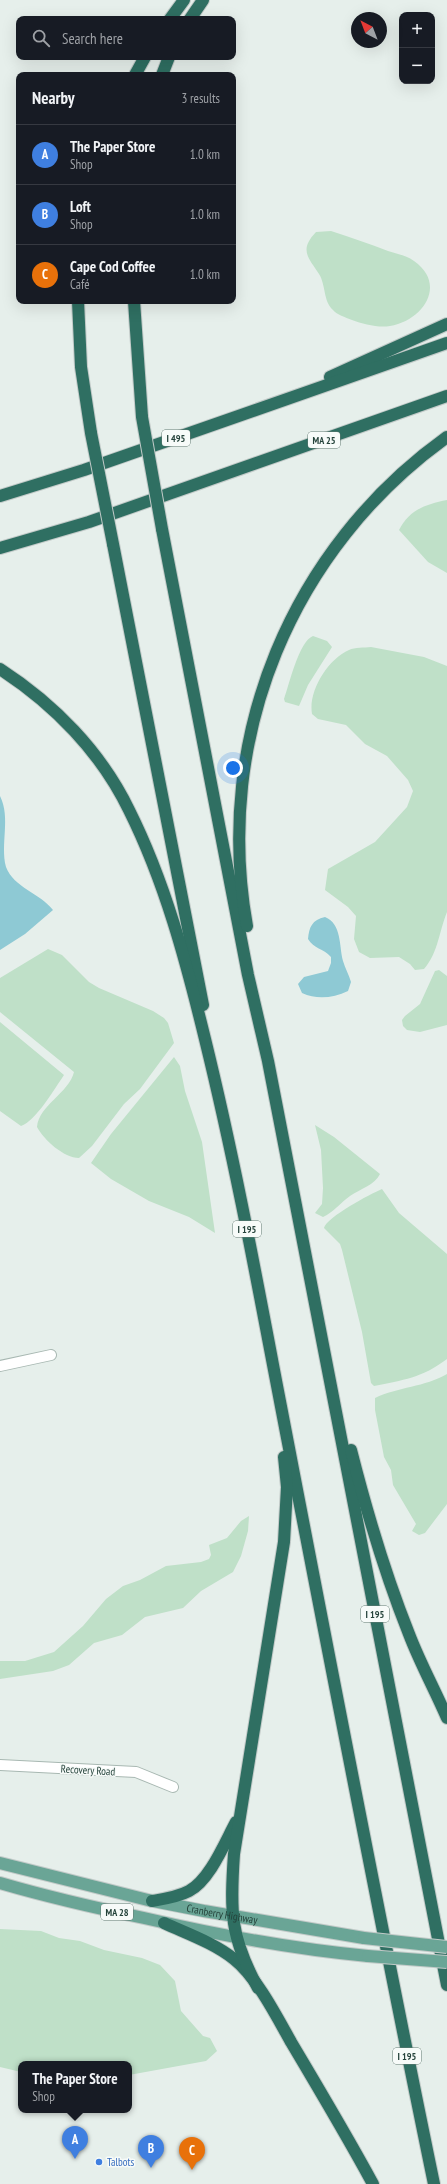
<!DOCTYPE html>
<html lang="en">
<head>
<meta charset="utf-8">
<style>
	:root { --surface:#171b24; --page:#20242c; --text:#f1f3f6; --muted:#9ea1a6; --line:#363941; --accent:#1a73e8 }
	body { margin:0; font-family:"PT Sans Narrow",sans-serif; background:var(--page); color:var(--text) }
	.controls { position:absolute; right:12px; top:12px; display:grid; overflow:hidden; border-radius:8px; box-shadow:0 4px 16px #0002 }
	.controls button { width:36px; height:36px; display:grid; place-items:center; padding:0; border:0; border-bottom:1px solid var(--line); background:var(--surface); color:var(--text); font:20px sans-serif }
	.compass { position:absolute; left:351px; top:12px; width:36px; height:36px; border-radius:50%; background:var(--surface); box-shadow:0 4px 16px #0002; rotate:318deg }
	.you { position:absolute; left:233px; top:768px; width:14px; height:14px; margin:-10px; border:3px solid #fff; border-radius:50%; background:#1a73e8; box-shadow:0 0 0 6px #1a73e833 }
	.badge { display:grid; place-items:center; width:26px; height:26px; border-radius:50%; background:var(--accent); color:#fff; font-size:13px; font-weight:700 }
	.pin { position:absolute; translate:-50% -33px; filter:drop-shadow(0 1px 2px #0008) }
	.pin::after { content:''; position:absolute; top:21px; width:14px; height:12px; background:inherit; clip-path:polygon(0 0,100% 0,50% 100%) }
	.popup { position:absolute; left:18px; top:2061px; width:114px; height:52px; box-sizing:border-box; display:grid; place-content:center; border-radius:8px; background:var(--surface); filter:drop-shadow(0 1px 3px #0005); font-size:13px; white-space:nowrap; color:var(--muted) }
	.popup b { font-size:15px; color:var(--text) }
	.popup::after { content:''; position:absolute; left:50%; top:100%; margin-left:-8px; border:8px solid transparent; border-top-color:var(--surface) }
	.list { margin:0; padding:0; list-style:none }
	h2 { display:flex; justify-content:space-between; align-items:center; height:52px; margin:0; padding:0 16px; font-size:17px }
	h2 small { font-size:13px; font-weight:400; color:var(--muted) }
	.list li { display:grid; grid-template-columns:26px 1fr auto; gap:12px; align-items:center; box-sizing:border-box; height:60px; padding:0 16px; border-top:1px solid var(--line) }
	.list b { display:block; font-size:15px; white-space:nowrap }
	.list p { margin:0; font-size:13px; white-space:nowrap; color:var(--muted) }
	.list em { font-size:13px; font-style:normal; color:var(--muted) }
	.icon { flex:none; width:22px; height:22px; fill:none; stroke:currentColor; stroke-width:2; stroke-linecap:round; stroke-linejoin:round }
	.map { position:relative; flex:none; width:447px; height:2184px; overflow:hidden }
	.search { position:absolute; background:var(--surface); box-shadow:0 4px 16px #0002; left:16px; top:16px; width:220px; height:44px; display:flex; align-items:center; gap:10px; box-sizing:border-box; padding:0 14px; border-radius:8px; color:var(--muted); font-size:15px }
	.panel { position:absolute; background:var(--surface); box-shadow:0 4px 16px #0002; left:16px; top:72px; width:220px; height:232px; border-radius:8px }
	.map>svg:first-child { display:block }
	.green { fill:#bfe0c8 }
	.water { fill:#8ec9d4 }
	.lines { fill:none; stroke-linecap:round; stroke-linejoin:round }
	.minor-casing { stroke:#a8b8b2; stroke-width:12 }
	.primary-casing { stroke:#c2cac8; stroke-width:14 }
	.motorway-casing { stroke:#c2cac8; stroke-width:14 }
	.minor { stroke:#fff; stroke-width:10 }
	.primary { stroke:#6aa596; stroke-width:12 }
	.motorway { stroke:#2f6f62; stroke-width:12 }
	.primary-bridge-casing { stroke:#c2cac8; stroke-width:14; stroke-linecap:butt }
	.motorway-bridge-casing { stroke:#c2cac8; stroke-width:14; stroke-linecap:butt }
	.primary-bridge { stroke:#6aa596; stroke-width:12 }
	.motorway-bridge { stroke:#2f6f62; stroke-width:12 }
	.shop-dot { fill:#3f7fe0; stroke:#f7fbf9; stroke-width:1.5 }
	.labels { text-anchor:middle; stroke-width:3; stroke-linejoin:round; paint-order:stroke }
	.shield { fill:#f7fbf9; stroke:#637a73; stroke-width:1 }
	.shield-label { font-size:10px; font-weight:bold; fill:#24423a }
	.street-label { font-size:11px; fill:#24423a; stroke:#f7fbf9 }
	.shop-label { font-size:11px; fill:#366cbe; stroke:#f7fbf9; text-anchor:start }
</style>
</head>
<body>
<div class="map">
<svg width="447" height="2184" viewBox="0 0 447 2184">
	<rect width="100%" height="100%" fill="#e6efeb"/>
	<g class="green">
		<path d="M 331,231 C 350,237 370,244 388,251 C 397,254 406,255 414,261 C 447,284 424,320 390,326 C 378,328 363,324 352,320 C 345,317 337,315 333,310 C 323,301 326,285 319,274 C 308,257 299,250 316,232 Z"/>
		<path d="M 447,500 L 447,573 L 428,562 L 399,530 C 409,510 426,504 447,500 Z"/>
		<path d="M 313,636 L 327,641 L 332,647 L 308,685 L 299,706 L 285,702 L 284,699 C 289,685 299,641 313,636 Z"/>
		<path d="M 371,647 L 424,657 L 447,666 L 447,912 C 439,932 438,953 424,969 L 415,970 L 410,964 L 399,957 L 370,958 L 359,952 L 354,939 L 356,916 L 348,907 L 325,890 L 328,869 L 375,842 L 407,807 L 413,791 L 408,780 L 387,756 L 365,744 L 346,725 L 318,719 L 312,714 C 308,691 328,659 349,650 C 355,647 364,648 371,647 Z"/>
		<path d="M 48,949 L 62,955 L 89,982 L 99,988 L 153,1011 L 164,1018 L 168,1023 L 174,1043 L 140,1089 L 124,1104 L 92,1146 L 79,1158 C 64,1158 44,1140 37,1127 C 39,1105 69,1093 74,1072 L 0,1012 L 0,978 Z"/>
		<polygon points="439,970 447,976 447,1025 420,1032 407,1030 403,1026 402,1020 405,1016 420,1004 435,971"/>
		<path d="M 0,1022 L 64,1075 C 55,1088 36,1121 21,1126 L 0,1111 Z"/>
		<polygon points="174,1057 180,1066 185,1091 202,1142 215,1233 189,1217 149,1201 111,1179 91,1163 111,1134"/>
		<path d="M 315,1125 L 334,1137 L 380,1174 C 375,1185 360,1189 350,1196 C 340,1203 334,1212 323,1217 L 315,1213 L 322,1204 L 323,1188 L 321,1150 Z"/>
		<path d="M 382,1189 L 399,1213 L 447,1254 L 447,1359 C 422,1378 403,1380 374,1386 L 371,1383 L 362,1332 L 342,1250 L 340,1244 L 324,1228 C 327,1217 370,1194 382,1189 Z"/>
		<path d="M 447,1374 L 447,1504 L 425,1533 L 419,1535 L 412,1531 L 416,1524 L 393,1485 L 391,1470 L 384,1457 L 375,1410 L 375,1398 C 398,1387 425,1387 447,1374 Z"/>
		<polygon points="249,1516 248,1531 241,1556 233,1572 201,1591 183,1608 145,1617 122,1635 94,1643 69,1665 53,1671 0,1679 0,1661 25,1661 54,1652 83,1626 106,1599 123,1586 140,1580 166,1566 201,1562 209,1559 211,1555 209,1545 227,1538 241,1521"/>
		<polygon points="0,1929 41,1931 59,1938 80,1941 104,1950 142,1958 160,1965 175,1981 181,2011 203,2036 210,2038 217,2051 206,2061 129,2075 129,2064 21,2064 21,2072 0,2067"/>
	</g>
	<g class="water">
		<path d="M 0,796 C 11,818 0,844 6,867 C 14,888 40,893 53,910 L 25,934 L 0,950 Z"/>
		<path d="M 325,917 C 342,924 339,946 343,961 C 345,968 349,975 351,982 L 348,991 C 333,998 317,1000 302,993 L 298,984 L 304,977 L 328,971 L 331,963 L 331,957 C 323,948 314,949 308,939 C 309,927 312,920 325,917 Z"/>
	</g>
	<g class="lines">
		<defs>
			<g id="minor">
				<polyline points="0,1366 51,1355"/>
				<polyline points="0,1765 136,1772 173,1787"/>
			</g>
			<g id="primary">
				<path id="s1" d="M 0,1863 L 148,1900 L 204,1911 L 364,1938"/>
				<path d="M 0,1883 C 48,1897 96,1908 144,1918 C 218,1935 292,1949 368,1956"/>
			</g>
			<g id="motorway">
				<polyline points="170,19 184,0"/>
				<polyline points="190,19 203,0"/>
				<polyline points="135,75 145,57"/>
				<polyline points="162,75 169,57"/>
				<polyline points="78,301 81,367 91,433"/>
				<polyline points="134,301 142,417"/>
				<polyline points="330,377 447,324"/>
				<polyline points="0,496 84,470 447,343"/>
				<polyline points="162,529 248,975 268,1061 447,1985"/>
				<polyline points="113,544 203,1005"/>
				<polyline points="0,548 89,522 447,396"/>
				<path d="M 0,669 C 54,704 101,752 129,810 C 165,882 186,961 205,1039 C 232,1149 253,1259 274,1370 C 326,1641 378,1913 434,2184"/>
				<path d="M 247,926 C 213,737 292,548 447,437"/>
				<path d="M 351,1450 C 367,1513 385,1574 409,1634 C 420,1663 435,1690 447,1718"/>
				<path d="M 152,1901 C 164,1899 178,1897 189,1891 C 210,1880 225,1842 236,1822"/>
				<path d="M 164,1923 C 188,1934 214,1943 234,1959 C 256,1976 277,2017 291,2042 C 319,2089 347,2136 373,2184"/>
				<path d="M 258,1988 C 230,1937 230,1911 234,1854 L 284,1542 L 287,1487 L 284,1457"/>
			</g>
		</defs>
		<use href="#minor" class="minor-casing"/>
		<use href="#primary" class="primary-casing"/>
		<use href="#motorway" class="motorway-casing"/>
		<use href="#minor" class="minor"/>
		<use href="#primary" class="primary"/>
		<use href="#motorway" class="motorway"/>
		<defs>
			<g id="primary-bridge">
				<polyline points="364,1938 447,1947"/>
				<polyline points="368,1956 447,1962"/>
			</g>
			<g id="motorway-bridge">
				<polyline points="142,417 162,529"/>
				<polyline points="91,433 113,544"/>
			</g>
		</defs>
		<use href="#primary-bridge" class="primary-bridge-casing"/>
		<use href="#motorway-bridge" class="motorway-bridge-casing"/>
		<use href="#primary-bridge" class="primary-bridge"/>
		<use href="#motorway-bridge" class="motorway-bridge"/>
	</g>
	<circle class="shop-dot" cx="99" cy="2162" r="4"/>
	<g class="labels">
		<g class="shield">
			<rect x="162" y="430" width="28" height="16" rx="3"/>
			<rect x="308" y="432" width="32" height="16" rx="3"/>
			<rect x="233" y="1221" width="28" height="16" rx="3"/>
			<rect x="361" y="1606" width="28" height="16" rx="3"/>
			<rect x="101" y="1904" width="32" height="16" rx="3"/>
			<rect x="393" y="2048" width="28" height="16" rx="3"/>
		</g>
		<g class="shield-label">
			<text x="176" y="442">I 495</text>
			<text x="324" y="444">MA 25</text>
			<text x="247" y="1233">I 195</text>
			<text x="375" y="1618">I 195</text>
			<text x="117" y="1916">MA 28</text>
			<text x="407" y="2060">I 195</text>
		</g>
		<g class="street-label">
			<text transform="translate(88 1770) rotate(3)" y="4">Recovery Road</text>
			<text dy="4" stroke="none"><textPath href="#s1" startOffset="228">Cranberry Highway</textPath></text>
		</g>
		<g class="shop-label">
			<text x="107" y="2166">Talbots</text>
		</g>
	</g>
</svg>
<div class="controls">
<button>+</button>
<button>−</button>
</div>
<svg class="compass" viewBox="-18 -18 36 36"><path d="M0-13l5 13h-10z" fill="#e53935"/><path d="M0 13l5-13h-10z" fill="#9ea1a6"/></svg>
<div class="you"></div>
<div class="pin badge" style="left:75px;top:2159px;background:#3f7fe0">A</div>
<div class="popup"><b>The Paper Store</b>Shop</div>
<div class="pin badge" style="left:151px;top:2168px;background:#3f7fe0">B</div>
<div class="pin badge" style="left:192px;top:2170px;background:#e8710a">C</div>
<div class="search"><svg class="icon" aria-label="search" viewBox="0 0 24 24"><circle cx="10" cy="10" r="6"/><path d="M15 15l6 6"/></svg>Search here</div>
<section class="panel">
<h2>Nearby<small>3 results</small></h2>
<ul class="list">
<li><span class="badge" style="background:#3f7fe0">A</span><div><b>The Paper Store</b><p>Shop</p></div><em>1.0 km</em></li>
<li><span class="badge" style="background:#3f7fe0">B</span><div><b>Loft</b><p>Shop</p></div><em>1.0 km</em></li>
<li><span class="badge" style="background:#e8710a">C</span><div><b>Cape Cod Coffee</b><p>Café</p></div><em>1.0 km</em></li>
</ul>
</section>
</div>
</body>
</html>
